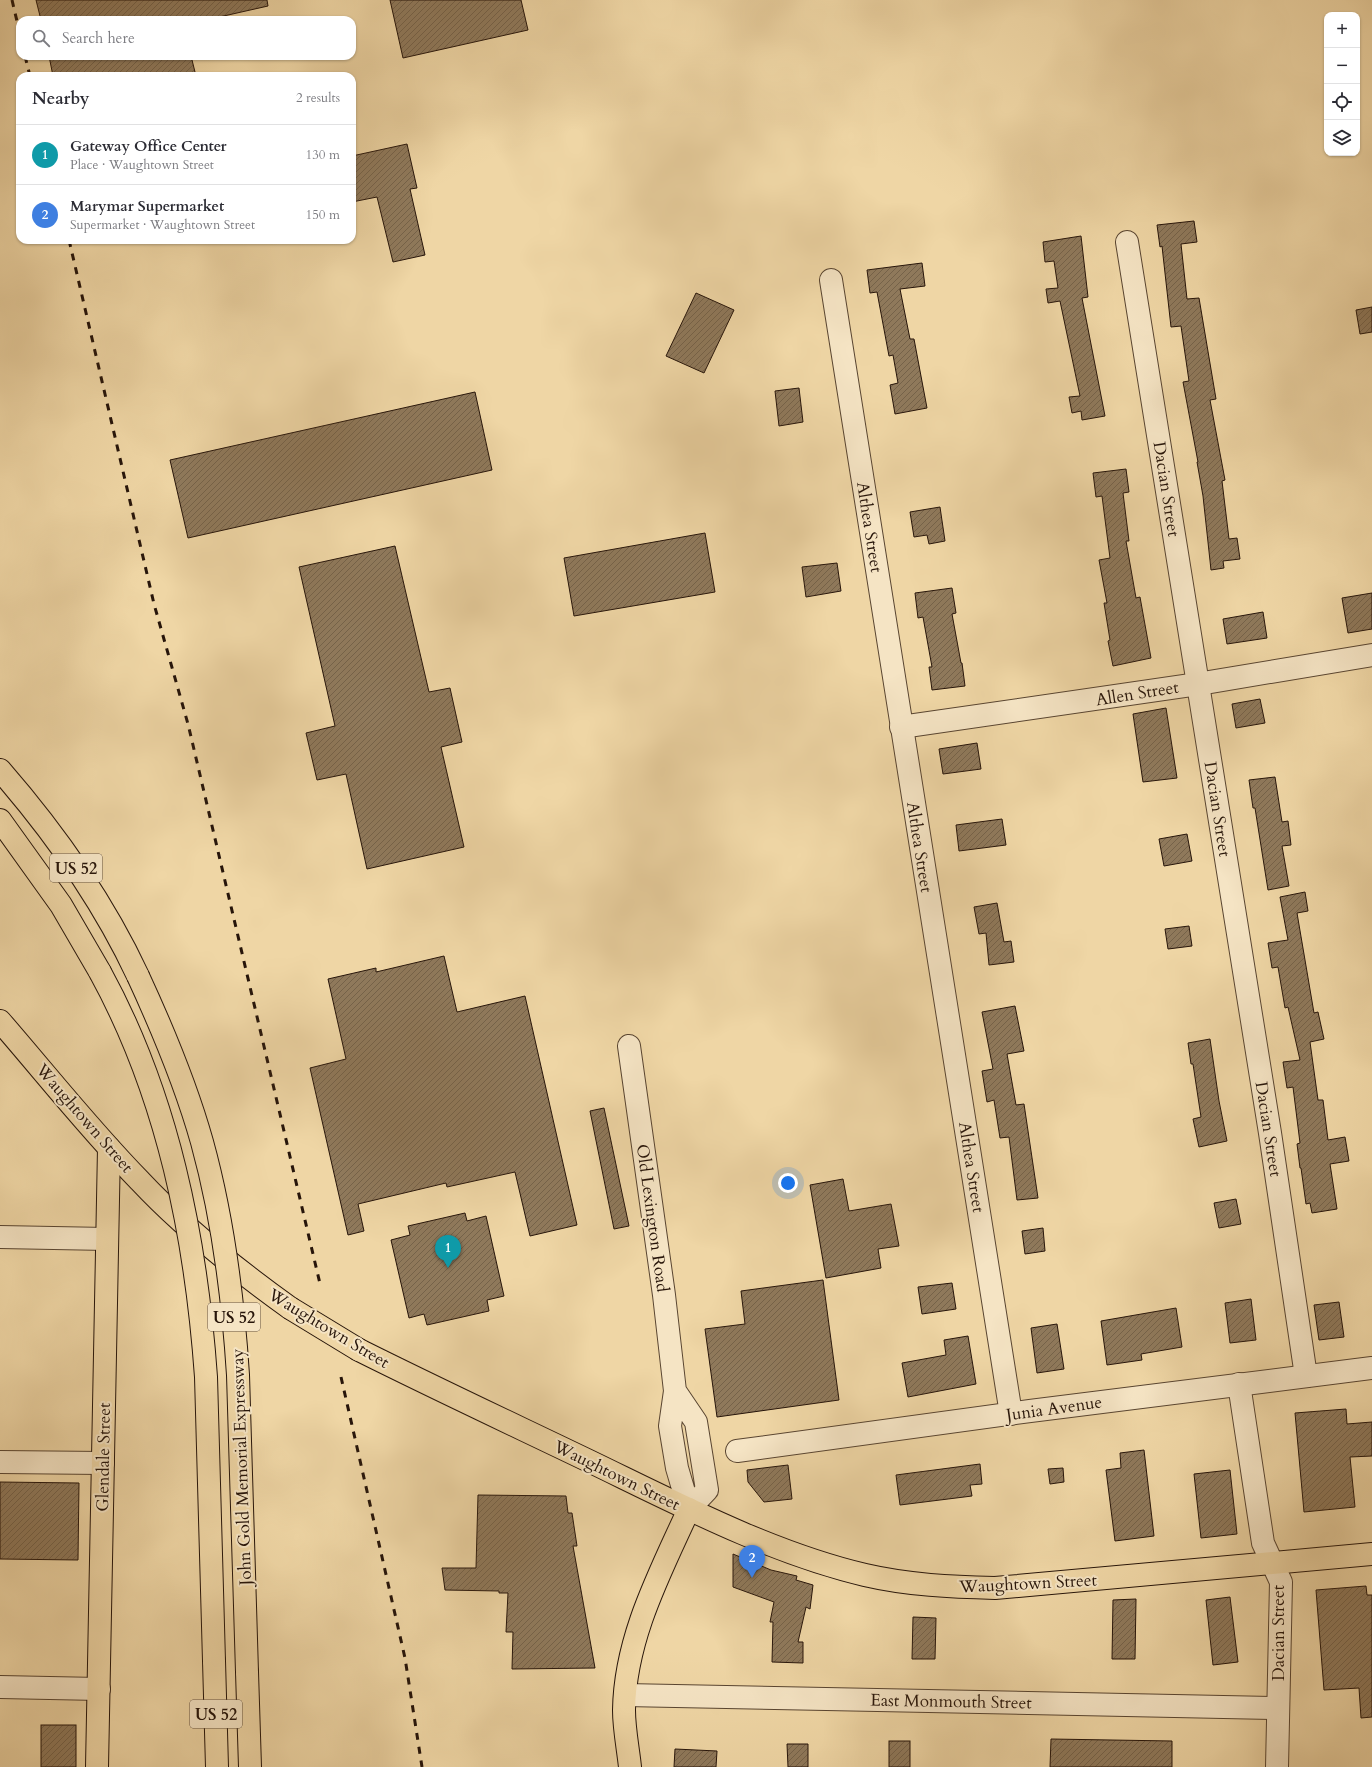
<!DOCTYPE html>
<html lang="en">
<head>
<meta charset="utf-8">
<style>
	:root { --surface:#fff; --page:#f7f7f7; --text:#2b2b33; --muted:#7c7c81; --line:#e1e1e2; --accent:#8f2418 }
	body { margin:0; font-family:Cardo,serif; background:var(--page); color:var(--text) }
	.controls { position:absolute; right:12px; top:12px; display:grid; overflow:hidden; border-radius:8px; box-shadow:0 1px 3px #0004 }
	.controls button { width:36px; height:36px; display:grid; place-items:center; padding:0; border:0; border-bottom:1px solid var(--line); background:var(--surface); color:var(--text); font:20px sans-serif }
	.you { position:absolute; left:788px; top:1183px; width:14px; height:14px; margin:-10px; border:3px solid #fff; border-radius:50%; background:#1a73e8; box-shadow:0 0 0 6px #1a73e833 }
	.badge { display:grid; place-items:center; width:26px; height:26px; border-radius:50%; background:var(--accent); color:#fff; font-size:13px; font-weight:700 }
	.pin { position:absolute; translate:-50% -33px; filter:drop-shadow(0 1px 2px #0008) }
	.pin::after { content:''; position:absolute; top:21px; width:14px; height:12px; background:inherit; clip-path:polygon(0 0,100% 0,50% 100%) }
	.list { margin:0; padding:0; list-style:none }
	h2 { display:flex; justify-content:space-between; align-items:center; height:52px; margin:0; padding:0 16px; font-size:17px }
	h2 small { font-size:13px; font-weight:400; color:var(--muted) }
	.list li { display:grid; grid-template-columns:26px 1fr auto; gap:12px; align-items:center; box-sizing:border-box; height:60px; padding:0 16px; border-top:1px solid var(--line) }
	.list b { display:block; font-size:15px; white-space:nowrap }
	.list p { margin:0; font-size:13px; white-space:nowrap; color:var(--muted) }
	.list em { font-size:13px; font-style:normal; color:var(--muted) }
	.icon { flex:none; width:22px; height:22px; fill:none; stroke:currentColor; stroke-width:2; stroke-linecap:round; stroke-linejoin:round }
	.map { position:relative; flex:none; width:1372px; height:1767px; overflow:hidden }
	.search { position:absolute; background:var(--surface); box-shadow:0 1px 3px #0004; left:16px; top:16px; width:340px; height:44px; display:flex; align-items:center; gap:10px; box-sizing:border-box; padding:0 14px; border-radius:12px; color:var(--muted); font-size:15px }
	.panel { position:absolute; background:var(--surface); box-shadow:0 1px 3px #0004; left:16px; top:72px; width:340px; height:172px; border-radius:12px }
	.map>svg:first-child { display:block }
	.building { fill:url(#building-hatch); stroke:#27150a }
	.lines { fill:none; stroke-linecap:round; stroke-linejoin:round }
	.minor-casing { stroke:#594531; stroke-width:24 }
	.major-casing { stroke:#27150a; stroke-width:24 }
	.highway-casing { stroke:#27150a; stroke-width:24 }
	.minor { stroke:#f5e4c4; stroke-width:22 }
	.major { stroke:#efd6a5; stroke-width:22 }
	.highway { stroke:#efd6a5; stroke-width:22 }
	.rail { stroke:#27150a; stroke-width:3; stroke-dasharray:7 7; stroke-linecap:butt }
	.major-bridge-casing { stroke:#27150a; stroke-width:24; stroke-linecap:butt }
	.highway-bridge-casing { stroke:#27150a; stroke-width:24; stroke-linecap:butt }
	.major-bridge { stroke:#efd6a5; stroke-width:22 }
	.highway-bridge { stroke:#efd6a5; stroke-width:22 }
	.labels { text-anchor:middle; stroke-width:4; stroke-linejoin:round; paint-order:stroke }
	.shield { fill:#f5e4c4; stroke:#655342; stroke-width:1 }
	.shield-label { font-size:16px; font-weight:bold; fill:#27150a }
	.street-label { font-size:17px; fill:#27150a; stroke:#f5e4c4 }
</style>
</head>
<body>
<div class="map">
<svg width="1372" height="1767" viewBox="0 0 1372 1767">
	<defs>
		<pattern id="building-hatch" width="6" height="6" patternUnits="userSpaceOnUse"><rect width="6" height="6" fill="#8f795b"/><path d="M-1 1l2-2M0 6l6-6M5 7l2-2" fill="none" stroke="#756249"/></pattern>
	</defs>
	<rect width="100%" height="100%" fill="#efd6a5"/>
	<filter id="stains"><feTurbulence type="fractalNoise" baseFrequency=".005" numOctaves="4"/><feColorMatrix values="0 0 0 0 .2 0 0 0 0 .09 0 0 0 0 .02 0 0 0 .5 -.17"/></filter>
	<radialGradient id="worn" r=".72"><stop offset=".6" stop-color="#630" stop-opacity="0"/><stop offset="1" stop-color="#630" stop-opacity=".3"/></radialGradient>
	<g class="building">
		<polygon points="36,0 267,0 268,6 206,20 41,20"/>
		<polygon points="390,0 521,0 528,30 403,58"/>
		<polygon points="49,56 191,56 196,76 53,76"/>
		<polygon points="407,144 417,188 410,189 425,255 393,262 377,197 352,202 352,156"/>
		<polygon points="1194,221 1197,242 1181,244 1187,299 1199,298 1216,399 1210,400 1225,480 1222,481 1229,539 1237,538 1240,559 1223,561 1224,568 1211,570 1203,496 1197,462 1198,462 1183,382 1189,381 1181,326 1171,327 1162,246 1160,247 1157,225"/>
		<polygon points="1081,236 1088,297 1082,298 1105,416 1082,420 1081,411 1072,413 1069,397 1080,396 1060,301 1048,303 1046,289 1058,288 1054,261 1045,262 1043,242"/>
		<polygon points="922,263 925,286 900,289 910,339 914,339 927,408 895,414 890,385 898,383 893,355 889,356 877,292 870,293 867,270"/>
		<polygon points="696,293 734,310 704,373 666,356"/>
		<polygon points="1372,307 1372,332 1360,334 1356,310"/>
		<polygon points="799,388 803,422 779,426 775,391"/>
		<polygon points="475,392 492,470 188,538 170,460"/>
		<polygon points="1126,469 1129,492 1123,493 1129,541 1126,541 1136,598 1140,597 1151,658 1113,666 1108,641 1110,640 1104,603 1107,603 1099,560 1110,558 1102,496 1096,497 1093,473"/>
		<polygon points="940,507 945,541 929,544 927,535 914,537 910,512"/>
		<polygon points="705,533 715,592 574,616 564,558"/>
		<polygon points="395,546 429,692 450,688 462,742 441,747 464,847 367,869 346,774 317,780 306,733 335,726 299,567"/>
		<polygon points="837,563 841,591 806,597 802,567"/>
		<polygon points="952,588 956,613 952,614 961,663 962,663 965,686 932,690 929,667 932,667 923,617 918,618 915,593"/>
		<polygon points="1372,593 1372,629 1348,633 1342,598"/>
		<polygon points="1263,612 1267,638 1227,644 1223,619"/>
		<polygon points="1260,699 1265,723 1236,728 1232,704"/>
		<polygon points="1166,708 1177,778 1143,782 1133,714"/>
		<polygon points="977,743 981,769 943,774 939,749"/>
		<polygon points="1275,777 1282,822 1288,821 1291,845 1282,846 1289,886 1268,890 1255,808 1253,808 1249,780"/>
		<polygon points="1002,819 1006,845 959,851 956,825"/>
		<polygon points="1187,834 1192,861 1164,866 1159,839"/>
		<polygon points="1305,892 1308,911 1297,913 1314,1013 1318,1012 1324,1039 1310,1042 1318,1100 1323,1100 1328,1140 1345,1137 1349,1161 1330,1164 1337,1209 1312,1213 1310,1203 1306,1204 1301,1168 1300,1168 1297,1144 1300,1143 1293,1087 1287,1088 1283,1062 1300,1060 1288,1007 1285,1008 1278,967 1272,968 1268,943 1288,940 1280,897"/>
		<polygon points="997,903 1004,942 1011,941 1014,962 989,965 986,933 979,934 974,907"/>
		<polygon points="1189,926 1192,946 1168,949 1165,929"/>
		<polygon points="444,956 457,1012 525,996 577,1225 530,1236 515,1172 447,1187 446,1183 358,1204 364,1231 348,1235 310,1068 346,1059 328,979 376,968 376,972"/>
		<polygon points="1015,1006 1024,1051 1007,1054 1016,1105 1024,1104 1038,1198 1017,1200 1009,1137 1000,1138 994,1100 987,1102 982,1071 993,1069 982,1012"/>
		<polygon points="1210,1039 1219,1101 1227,1141 1199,1147 1193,1119 1201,1117 1193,1064 1191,1064 1188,1043"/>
		<polygon points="604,1108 629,1226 614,1229 590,1111"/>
		<polygon points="843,1179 849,1211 891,1204 899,1246 878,1249 881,1268 826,1278 810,1185"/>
		<polygon points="1236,1199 1241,1224 1219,1228 1214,1203"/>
		<polygon points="465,1213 467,1221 486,1216 504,1296 487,1300 489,1311 427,1325 424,1314 409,1318 391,1240 410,1235 408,1226"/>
		<polygon points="1043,1228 1045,1251 1025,1254 1022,1231"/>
		<polygon points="823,1280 839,1400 717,1417 705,1329 745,1324 741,1291"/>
		<polygon points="952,1283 956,1309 922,1314 918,1287"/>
		<polygon points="1251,1299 1256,1340 1230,1343 1225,1303"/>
		<polygon points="1339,1302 1344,1337 1319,1340 1314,1305"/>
		<polygon points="1176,1308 1182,1347 1141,1354 1142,1360 1107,1365 1101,1321"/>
		<polygon points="1057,1324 1064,1369 1037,1373 1031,1328"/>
		<polygon points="968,1336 976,1384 908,1397 902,1363 946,1355 944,1340"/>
		<polygon points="1346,1409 1347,1424 1372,1422 1372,1456 1350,1457 1355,1507 1304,1512 1295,1413"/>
		<polygon points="1144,1450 1154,1536 1115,1541 1106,1470 1121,1468 1120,1453"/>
		<polygon points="980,1464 982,1484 970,1485 972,1496 900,1505 896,1475"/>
		<polygon points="788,1465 792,1499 764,1502 748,1482 747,1470"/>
		<polygon points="1063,1468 1064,1482 1050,1484 1048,1469"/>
		<polygon points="1230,1470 1237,1534 1201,1538 1194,1474"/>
		<polygon points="0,1482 79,1483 78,1560 0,1559"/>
		<polygon points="478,1495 566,1496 568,1513 572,1513 577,1546 573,1546 595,1668 512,1669 513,1632 506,1632 508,1593 499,1593 499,1591 445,1590 442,1568 476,1568"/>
		<polygon points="733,1554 771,1570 797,1576 796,1580 813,1585 810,1609 806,1607 798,1642 803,1642 803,1663 772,1662 773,1622 770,1622 774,1602 733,1587"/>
		<polygon points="1366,1586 1367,1595 1372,1595 1372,1717 1361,1718 1359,1688 1324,1690 1316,1590"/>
		<polygon points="1230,1597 1238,1662 1213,1665 1206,1600"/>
		<polygon points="1136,1599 1135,1659 1112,1659 1113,1600"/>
		<polygon points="913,1617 936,1618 935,1659 912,1659"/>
		<rect x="41" y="1725" width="35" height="42"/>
		<polygon points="1051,1739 1172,1741 1172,1767 1050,1767"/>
		<rect x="889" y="1741" width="21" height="26"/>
		<polygon points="787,1744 808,1744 808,1767 788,1767"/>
		<polygon points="675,1749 717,1751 716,1767 674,1767"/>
	</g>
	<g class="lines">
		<defs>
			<g id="minor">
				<polyline points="1127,242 1270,1133 1306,1376"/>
				<polyline points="831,280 1011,1414"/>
				<polyline points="901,727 1198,684 1372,655"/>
				<polyline points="629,1046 664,1295 675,1391 670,1426 677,1468 689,1509 707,1490 696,1422 675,1391"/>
				<polyline points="0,1237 107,1239"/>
				<polyline points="1239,1384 1263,1543 1281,1582 1277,1767"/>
				<polyline points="737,1451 1030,1411 1372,1368"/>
				<polyline points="0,1462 103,1463"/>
				<polyline points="0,1687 99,1689"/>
				<polyline points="625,1695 1278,1708"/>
			</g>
			<g id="major">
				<path d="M 0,1021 C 46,1074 90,1130 140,1181 C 185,1229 237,1270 290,1308"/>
				<path d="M 359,1350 C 435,1388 512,1424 589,1461 C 676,1503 771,1553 865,1575 C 908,1585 952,1587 995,1588 L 1372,1554"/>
				<polyline points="97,1767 109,1148"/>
				<path d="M 630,1767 C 628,1748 624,1729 624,1710 C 625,1638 660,1573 689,1509"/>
			</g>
			<g id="highway">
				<path d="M 0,770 C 54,832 103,901 138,976"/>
				<polyline points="0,820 61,905 100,972"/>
				<polyline points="214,1661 217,1767"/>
				<polyline points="247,1672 250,1767"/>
			</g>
		</defs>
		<use href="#minor" class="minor-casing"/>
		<use href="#major" class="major-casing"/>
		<use href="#highway" class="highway-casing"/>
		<use href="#minor" class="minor"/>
		<use href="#major" class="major"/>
		<use href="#highway" class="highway"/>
		<g class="rail">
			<polyline points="12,0 20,34"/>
			<polyline points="25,56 30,76"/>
			<polyline points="69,240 154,604 188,724 321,1288"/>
			<polyline points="341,1377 405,1658 422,1767"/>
		</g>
		<defs>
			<polyline id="major-bridge" points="290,1308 359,1350"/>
			<g id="highway-bridge">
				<path d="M 100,972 C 168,1096 196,1237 206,1377 L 214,1661"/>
				<path d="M 138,976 C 163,1030 186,1085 202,1142 C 223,1218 233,1297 238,1375 L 247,1672"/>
			</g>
		</defs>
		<use href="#major-bridge" class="major-bridge-casing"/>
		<use href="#highway-bridge" class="highway-bridge-casing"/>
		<use href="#major-bridge" class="major-bridge"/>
		<use href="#highway-bridge" class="highway-bridge"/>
	</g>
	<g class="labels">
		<g class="shield">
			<rect x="50" y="854" width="52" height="28" rx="3"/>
			<rect x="208" y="1303" width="52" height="28" rx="3"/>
			<rect x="190" y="1700" width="52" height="28" rx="3"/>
		</g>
		<g class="shield-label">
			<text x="76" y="874">US 52</text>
			<text x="234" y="1323">US 52</text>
			<text x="216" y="1720">US 52</text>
		</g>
		<g class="street-label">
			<text transform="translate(1167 489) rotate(81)" y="6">Dacian Street</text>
			<text transform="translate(870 527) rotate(81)" y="6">Althea Street</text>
			<text transform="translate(1137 693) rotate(-9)" y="6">Allen Street</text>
			<text transform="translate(1218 809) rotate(81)" y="6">Dacian Street</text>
			<text transform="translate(920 847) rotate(81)" y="6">Althea Street</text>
			<text transform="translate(85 1118) rotate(49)" y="6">Waughtown Street</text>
			<text transform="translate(1269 1129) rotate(81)" y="6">Dacian Street</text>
			<text transform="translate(972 1167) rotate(81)" y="6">Althea Street</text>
			<text transform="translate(653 1218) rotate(82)" y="6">Old Lexington Road</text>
			<text transform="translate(329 1328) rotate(31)" y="6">Waughtown Street</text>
			<text transform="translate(1054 1408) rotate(-8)" y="6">Junia Avenue</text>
			<text transform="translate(103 1457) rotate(-89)" y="6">Glendale Street</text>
			<text transform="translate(241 1467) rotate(-92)" y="6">John Gold Memorial Expressway</text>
			<text transform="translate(617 1475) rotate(26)" y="6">Waughtown Street</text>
			<text transform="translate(1028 1583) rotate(-3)" y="6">Waughtown Street</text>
			<text transform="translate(1278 1633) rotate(-90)" y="6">Dacian Street</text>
			<text transform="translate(951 1701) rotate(1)" y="6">East Monmouth Street</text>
		</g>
	</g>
	<rect width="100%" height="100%" filter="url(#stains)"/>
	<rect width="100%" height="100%" fill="url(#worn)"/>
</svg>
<div class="controls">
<button>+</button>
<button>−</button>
<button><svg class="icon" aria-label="locate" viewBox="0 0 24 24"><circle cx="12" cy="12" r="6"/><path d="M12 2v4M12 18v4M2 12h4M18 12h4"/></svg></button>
<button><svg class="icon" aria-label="layers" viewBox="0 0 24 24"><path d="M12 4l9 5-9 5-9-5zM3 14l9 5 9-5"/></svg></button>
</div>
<div class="you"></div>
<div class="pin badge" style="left:448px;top:1268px;background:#0f9aa8">1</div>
<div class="pin badge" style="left:752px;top:1578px;background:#3f7fe0">2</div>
<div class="search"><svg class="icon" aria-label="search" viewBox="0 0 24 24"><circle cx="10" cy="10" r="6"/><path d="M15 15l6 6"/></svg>Search here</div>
<section class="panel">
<h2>Nearby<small>2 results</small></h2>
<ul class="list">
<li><span class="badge" style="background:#0f9aa8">1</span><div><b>Gateway Office Center</b><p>Place · Waughtown Street</p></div><em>130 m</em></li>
<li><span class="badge" style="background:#3f7fe0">2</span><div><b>Marymar Supermarket</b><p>Supermarket · Waughtown Street</p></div><em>150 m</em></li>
</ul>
</section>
</div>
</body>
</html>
